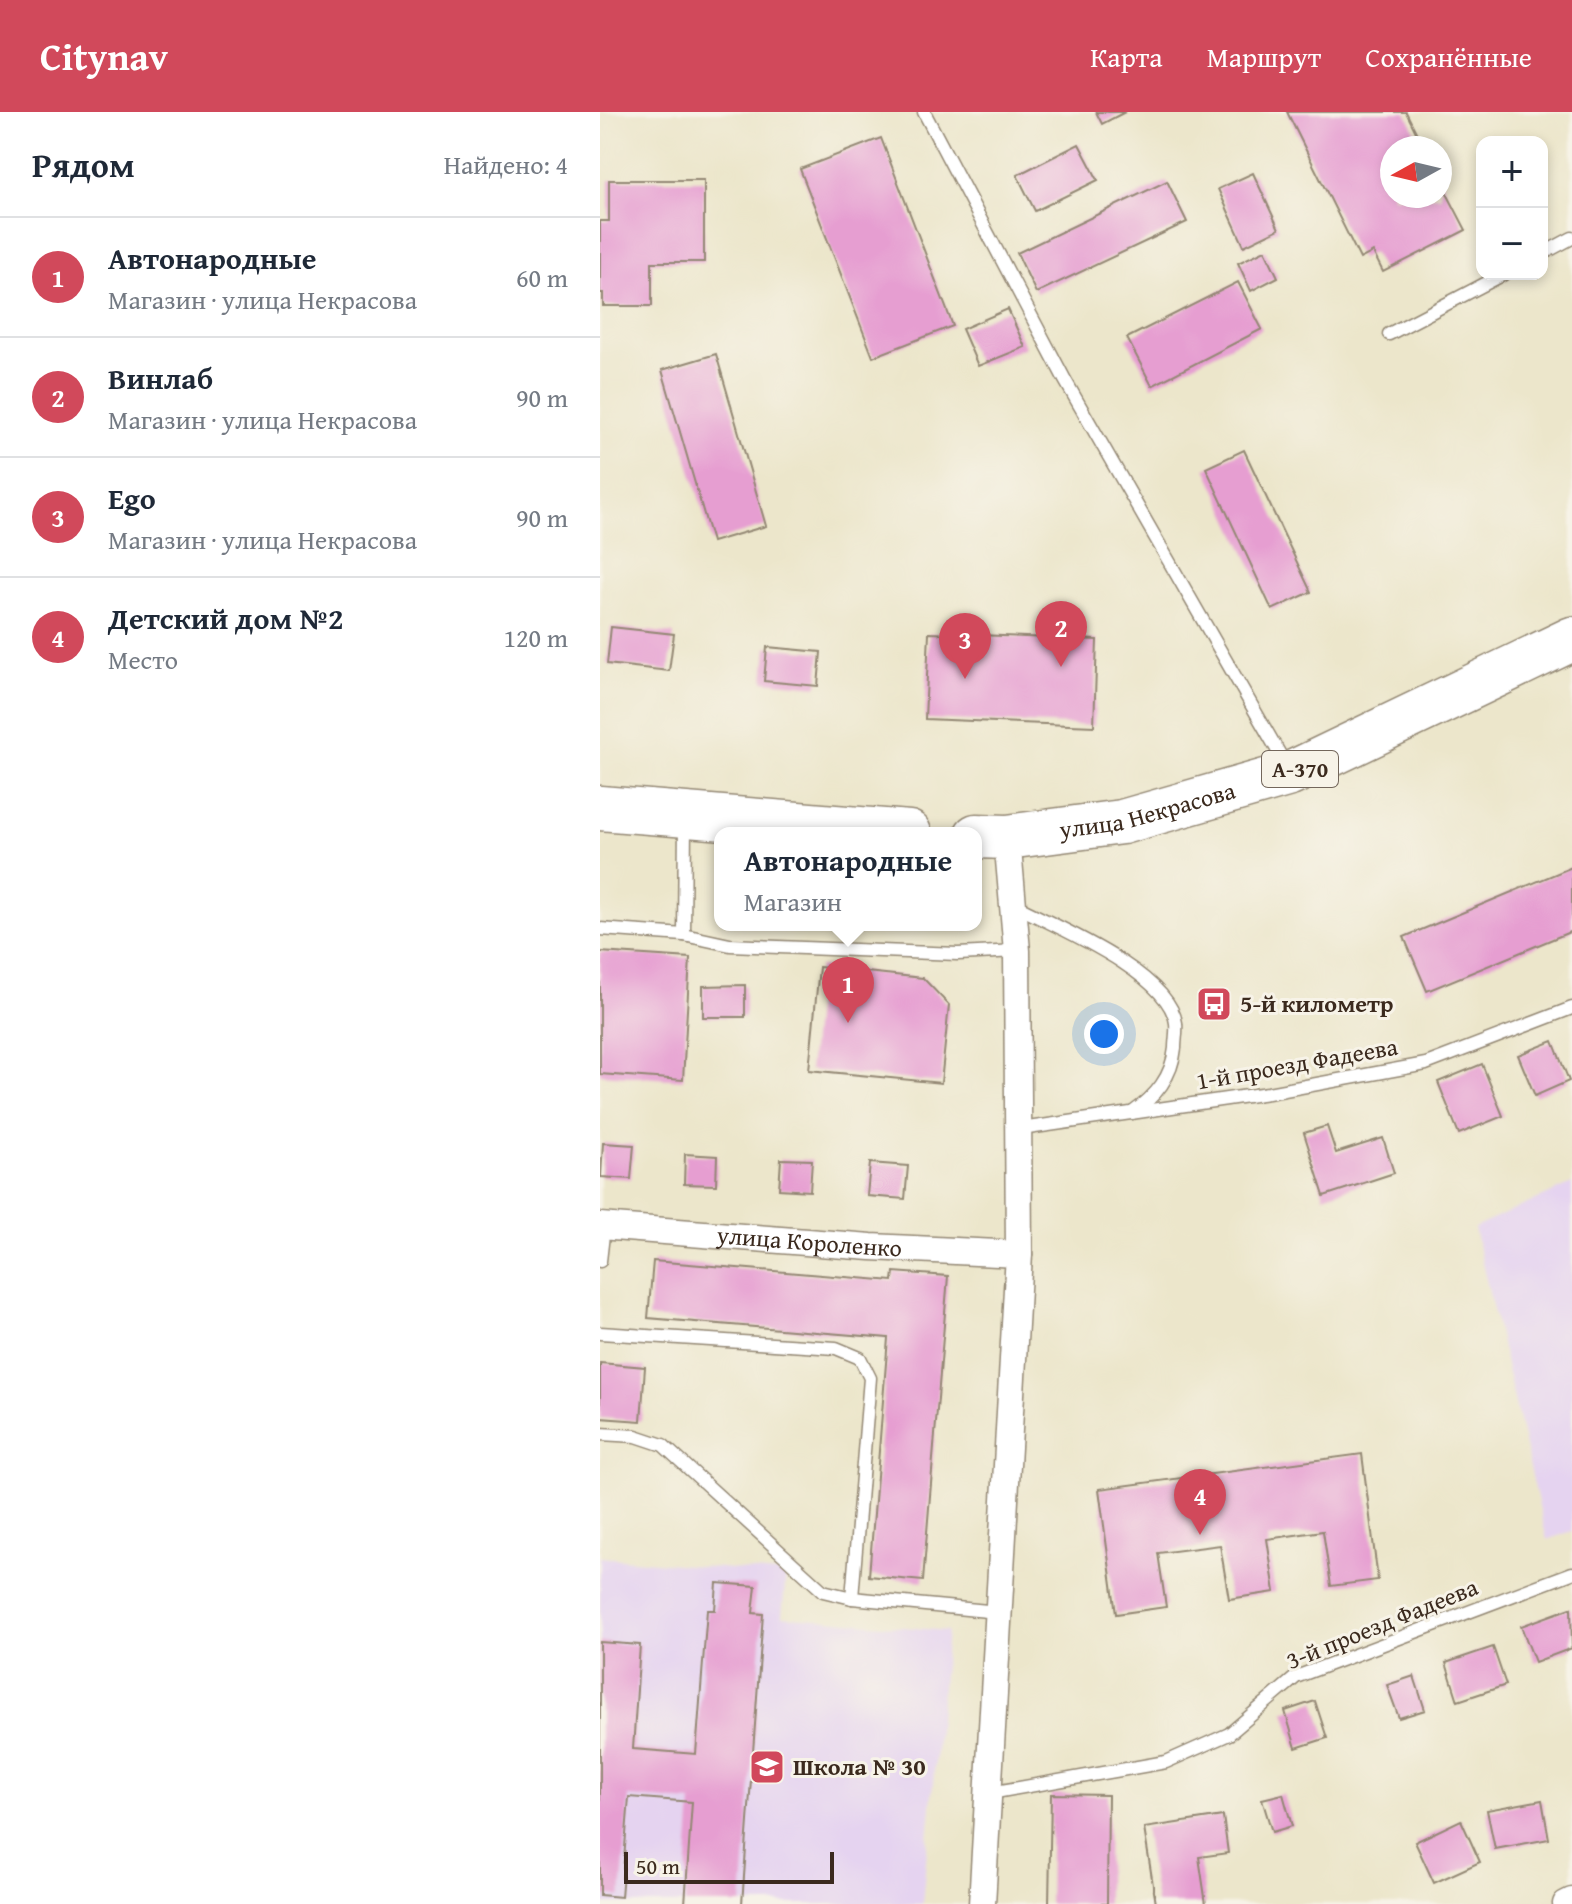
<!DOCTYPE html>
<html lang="ru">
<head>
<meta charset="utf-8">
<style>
	:root { --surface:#fff; --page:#f6f6f7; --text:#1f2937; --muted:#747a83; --line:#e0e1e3; --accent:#d1495b }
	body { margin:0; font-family:"Gentium Book Plus",serif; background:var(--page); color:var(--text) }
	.controls { position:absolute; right:24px; top:24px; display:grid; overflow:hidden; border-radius:16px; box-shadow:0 4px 12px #0003 }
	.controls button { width:72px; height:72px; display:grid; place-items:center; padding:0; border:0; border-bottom:2px solid var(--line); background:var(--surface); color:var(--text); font:40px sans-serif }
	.compass { position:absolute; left:780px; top:24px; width:72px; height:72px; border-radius:50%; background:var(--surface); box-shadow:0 4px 12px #0003; rotate:262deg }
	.scale { position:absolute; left:24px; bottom:20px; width:210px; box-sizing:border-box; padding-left:8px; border:4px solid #3b2a1e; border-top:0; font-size:22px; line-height:28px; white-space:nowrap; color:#3b2a1e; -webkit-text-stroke:6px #f7f3e8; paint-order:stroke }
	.you { position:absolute; left:504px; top:922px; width:28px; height:28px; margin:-20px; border:6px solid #fff; border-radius:50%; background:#1a73e8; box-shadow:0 0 0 12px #1a73e833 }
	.badge { display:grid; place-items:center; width:52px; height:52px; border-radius:50%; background:var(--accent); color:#fff; font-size:26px; font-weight:700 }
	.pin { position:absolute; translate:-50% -66px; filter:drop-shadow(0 2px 4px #0008) }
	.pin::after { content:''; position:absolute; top:42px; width:28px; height:24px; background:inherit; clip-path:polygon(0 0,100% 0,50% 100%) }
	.popup { position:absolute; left:114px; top:715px; width:268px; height:104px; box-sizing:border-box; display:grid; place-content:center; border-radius:16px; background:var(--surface); filter:drop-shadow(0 2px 6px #0005); font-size:26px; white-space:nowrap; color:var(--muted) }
	.popup b { font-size:30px; color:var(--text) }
	.popup::after { content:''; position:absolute; left:50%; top:100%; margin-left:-16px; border:16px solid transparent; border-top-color:var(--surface) }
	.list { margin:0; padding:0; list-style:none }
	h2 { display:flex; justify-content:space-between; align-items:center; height:104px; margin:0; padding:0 32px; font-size:34px }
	h2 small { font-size:26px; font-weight:400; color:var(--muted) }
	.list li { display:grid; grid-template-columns:52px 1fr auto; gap:24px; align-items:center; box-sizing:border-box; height:120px; padding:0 32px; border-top:2px solid var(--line) }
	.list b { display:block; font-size:30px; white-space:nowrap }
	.list p { margin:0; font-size:26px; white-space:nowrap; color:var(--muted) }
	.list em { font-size:26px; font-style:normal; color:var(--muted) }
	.map { position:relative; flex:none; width:972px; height:1792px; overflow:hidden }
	header { display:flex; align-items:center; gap:48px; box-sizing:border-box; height:112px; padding:0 40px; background:var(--accent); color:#fff }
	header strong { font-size:38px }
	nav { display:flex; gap:44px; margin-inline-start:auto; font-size:28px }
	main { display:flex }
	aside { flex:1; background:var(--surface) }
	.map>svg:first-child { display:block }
	.built { fill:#e5d3f0 }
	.building { fill:#e69ed1 }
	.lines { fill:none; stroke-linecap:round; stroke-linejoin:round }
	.lane-casing { stroke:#948874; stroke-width:15 }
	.street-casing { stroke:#948874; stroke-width:29 }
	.highway-casing { stroke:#948874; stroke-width:47 }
	.lane { stroke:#fff; stroke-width:12 }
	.street { stroke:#fff; stroke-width:26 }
	.highway { stroke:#fff; stroke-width:44 }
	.labels { text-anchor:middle; stroke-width:6; stroke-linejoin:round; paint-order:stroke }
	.shield { fill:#f7f3e8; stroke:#73665b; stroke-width:2 }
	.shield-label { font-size:22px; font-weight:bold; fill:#3b2a1e }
	.street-label { font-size:24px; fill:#3b2a1e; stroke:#f7f3e8 }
	.poi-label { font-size:24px; font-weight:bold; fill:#3b2a1e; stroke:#f7f3e8; text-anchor:start }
</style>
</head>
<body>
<header>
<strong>Citynav</strong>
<nav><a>Карта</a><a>Маршрут</a><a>Сохранённые</a></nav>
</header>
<main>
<aside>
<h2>Рядом<small>Найдено: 4</small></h2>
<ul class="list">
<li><span class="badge">1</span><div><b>Автонародные</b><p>Магазин · улица Некрасова</p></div><em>60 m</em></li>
<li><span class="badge">2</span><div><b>Винлаб</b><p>Магазин · улица Некрасова</p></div><em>90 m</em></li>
<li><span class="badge">3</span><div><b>Ego</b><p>Магазин · улица Некрасова</p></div><em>90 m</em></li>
<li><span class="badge">4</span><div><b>Детский дом №2</b><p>Место</p></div><em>120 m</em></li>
</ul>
</aside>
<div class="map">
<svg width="972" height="1792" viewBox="0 0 972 1792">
	<rect width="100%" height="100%" fill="#f7f3e8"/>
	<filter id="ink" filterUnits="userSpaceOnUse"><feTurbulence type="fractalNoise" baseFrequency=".0125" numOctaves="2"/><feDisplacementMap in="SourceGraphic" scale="16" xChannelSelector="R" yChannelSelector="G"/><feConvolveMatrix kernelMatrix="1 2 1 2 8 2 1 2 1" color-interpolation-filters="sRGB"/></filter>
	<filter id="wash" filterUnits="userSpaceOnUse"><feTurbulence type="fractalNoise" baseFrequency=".006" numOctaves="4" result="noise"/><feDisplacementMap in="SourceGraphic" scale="32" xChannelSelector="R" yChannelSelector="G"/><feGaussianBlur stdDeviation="1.8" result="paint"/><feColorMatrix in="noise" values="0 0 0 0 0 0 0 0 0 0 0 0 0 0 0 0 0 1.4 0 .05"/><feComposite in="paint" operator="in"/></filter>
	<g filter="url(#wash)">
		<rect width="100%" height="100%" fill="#ece6cb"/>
		<g class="built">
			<polygon points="972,1072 972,1419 947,1428 874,1116"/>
			<polygon points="0,1445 186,1462 182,1504 347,1519 322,1792 0,1792"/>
		</g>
		<g id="blocks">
			<g class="building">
				<polygon points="496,0 525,0 502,12"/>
				<polygon points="687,0 806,0 824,36 792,36 792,84 840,84 840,68 866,118 783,160 773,140 760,147"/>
				<polygon points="281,26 353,214 273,245 200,57"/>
				<polygon points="479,32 498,68 435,99 417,63"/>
				<polygon points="653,61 679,117 644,134 618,77"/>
				<polygon points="9,68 104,68 104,150 52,150 52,194 3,194 3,181 0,181 0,109 9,109"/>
				<polygon points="567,69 587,110 436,181 417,141"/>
				<polygon points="665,138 678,165 651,179 638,151"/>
				<polygon points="638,170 662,217 552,274 527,226"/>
				<polygon points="408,197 425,235 378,254 362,217"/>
				<polygon points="116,242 166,414 112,430 62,258"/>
				<polygon points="644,338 711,480 672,498 606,356"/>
				<polygon points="11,515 74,522 69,559 7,552"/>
				<polygon points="329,521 497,528 494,614 325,607"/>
				<polygon points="167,535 221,540 218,574 164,569"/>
				<polygon points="972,755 972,819 827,879 804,825"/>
				<polygon points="0,840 90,846 83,968 0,962"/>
				<polygon points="219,855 323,866 349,893 341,971 209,958"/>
				<polygon points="145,873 145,905 103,905 103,874"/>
				<polygon points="953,929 969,969 935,984 918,943"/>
				<polygon points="882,952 903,1004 859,1022 838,970"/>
				<polygon points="727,1014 736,1041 783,1026 794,1061 724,1084 704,1021"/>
				<polygon points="3,1031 34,1033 31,1067 1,1065"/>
				<polygon points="85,1042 117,1044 116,1073 84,1072"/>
				<polygon points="181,1047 212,1048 210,1079 179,1077"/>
				<polygon points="270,1051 308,1054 305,1087 267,1084"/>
				<polygon points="53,1149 293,1169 294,1160 348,1164 323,1469 269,1464 288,1226 48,1206"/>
				<polygon points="0,1251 45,1255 41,1309 0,1306"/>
				<polygon points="762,1342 778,1468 731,1474 723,1419 667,1427 675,1480 629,1487 620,1433 558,1441 566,1495 516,1502 499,1377"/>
				<polygon points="117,1471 156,1474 153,1501 163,1502 142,1792 85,1792 92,1690 29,1685 21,1785 0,1783 0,1530 40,1533 33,1637 96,1642 107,1498 115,1498"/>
				<polygon points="971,1496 972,1536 935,1550 921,1514"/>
				<polygon points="893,1535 906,1573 858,1589 846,1551"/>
				<polygon points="814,1564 825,1598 799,1606 787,1573"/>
				<polygon points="715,1589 727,1626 696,1636 685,1599"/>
				<polygon points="451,1682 508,1683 507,1792 449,1792"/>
				<polygon points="683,1682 692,1714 672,1720 662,1687"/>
				<polygon points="942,1688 949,1727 895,1737 887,1698"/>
				<polygon points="623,1704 628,1741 599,1745 606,1792 556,1792 544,1716"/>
				<polygon points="861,1708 880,1750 834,1771 815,1730"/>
			</g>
		</g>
	</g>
	<g filter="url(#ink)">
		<use href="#blocks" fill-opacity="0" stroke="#948874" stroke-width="2"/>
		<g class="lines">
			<defs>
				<g id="lane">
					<polyline points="324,0 465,268 687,655"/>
					<polyline points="942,142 972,126"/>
					<polyline points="789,222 904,162"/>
					<path d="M 414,793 C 455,814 569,861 576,911 C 577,919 575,928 575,936 C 572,965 556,984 532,1001"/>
					<polyline points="0,817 84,823 130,833 358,842 417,839"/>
					<polyline points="84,823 85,710"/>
					<polyline points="421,1017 668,981 826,952 972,896"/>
					<polyline points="0,1149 4,1114"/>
					<polyline points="0,1221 236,1236 260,1246 270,1266 252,1486"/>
					<polyline points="0,1322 36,1324 63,1333 223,1479 252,1486 398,1500"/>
					<polyline points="390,1681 566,1650 629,1622 696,1565 972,1461"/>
				</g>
				<g id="street">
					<path id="s1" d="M 0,1114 L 271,1135 L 419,1142"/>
					<polyline points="382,1792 419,1142 417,839 407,725"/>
					<polyline points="966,1792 972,1789"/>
				</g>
				<g id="highway">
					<polyline points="0,696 309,721"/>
					<path id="s2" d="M 376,724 L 407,725 L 522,710 L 690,662 L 972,527"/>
				</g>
			</defs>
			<use href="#lane" class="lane-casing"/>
			<use href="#street" class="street-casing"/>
			<use href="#highway" class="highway-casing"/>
			<use href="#lane" class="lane"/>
			<use href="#street" class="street"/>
			<use href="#highway" class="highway"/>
		</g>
	</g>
	<defs>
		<symbol id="bus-square" viewBox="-11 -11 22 22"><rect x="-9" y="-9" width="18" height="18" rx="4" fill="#d1495b" stroke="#f7f3e8"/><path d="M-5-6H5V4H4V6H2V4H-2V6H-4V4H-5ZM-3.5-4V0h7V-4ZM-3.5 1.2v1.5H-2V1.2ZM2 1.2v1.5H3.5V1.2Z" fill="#fff"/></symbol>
		<symbol id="school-square" viewBox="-11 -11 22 22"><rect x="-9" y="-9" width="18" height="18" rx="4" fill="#d1495b" stroke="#f7f3e8"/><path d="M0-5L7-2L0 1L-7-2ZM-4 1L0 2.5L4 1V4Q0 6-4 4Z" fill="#fff"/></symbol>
	</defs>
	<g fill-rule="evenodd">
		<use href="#bus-square" x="594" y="872" width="40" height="40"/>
		<use href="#school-square" x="147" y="1635" width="40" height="40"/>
	</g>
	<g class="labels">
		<rect class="shield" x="662" y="639" width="76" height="36" rx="6"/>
		<g class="shield-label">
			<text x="700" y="665">А-370</text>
		</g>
		<g class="street-label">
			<text dy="8" stroke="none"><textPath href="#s2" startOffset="174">улица Некрасова</textPath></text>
			<text transform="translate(697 952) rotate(-10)" y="8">1-й проезд Фадеева</text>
			<text dy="8" stroke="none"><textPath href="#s1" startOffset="210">улица Короленко</textPath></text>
			<text transform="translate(782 1512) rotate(-22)" y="8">3-й проезд Фадеева</text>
		</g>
		<g class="poi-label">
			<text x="640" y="900">5-й километр</text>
			<text x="193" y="1663">Школа № 30</text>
		</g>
	</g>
</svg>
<div class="controls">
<button>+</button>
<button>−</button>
</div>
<svg class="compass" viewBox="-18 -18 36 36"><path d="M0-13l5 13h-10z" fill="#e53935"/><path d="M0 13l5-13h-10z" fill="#747a83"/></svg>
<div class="scale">50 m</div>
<div class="you"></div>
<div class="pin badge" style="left:248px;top:911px">1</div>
<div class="popup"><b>Автонародные</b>Магазин</div>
<div class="pin badge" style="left:461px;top:555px">2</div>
<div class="pin badge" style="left:365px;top:567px">3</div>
<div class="pin badge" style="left:600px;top:1423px">4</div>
</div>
</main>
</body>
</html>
